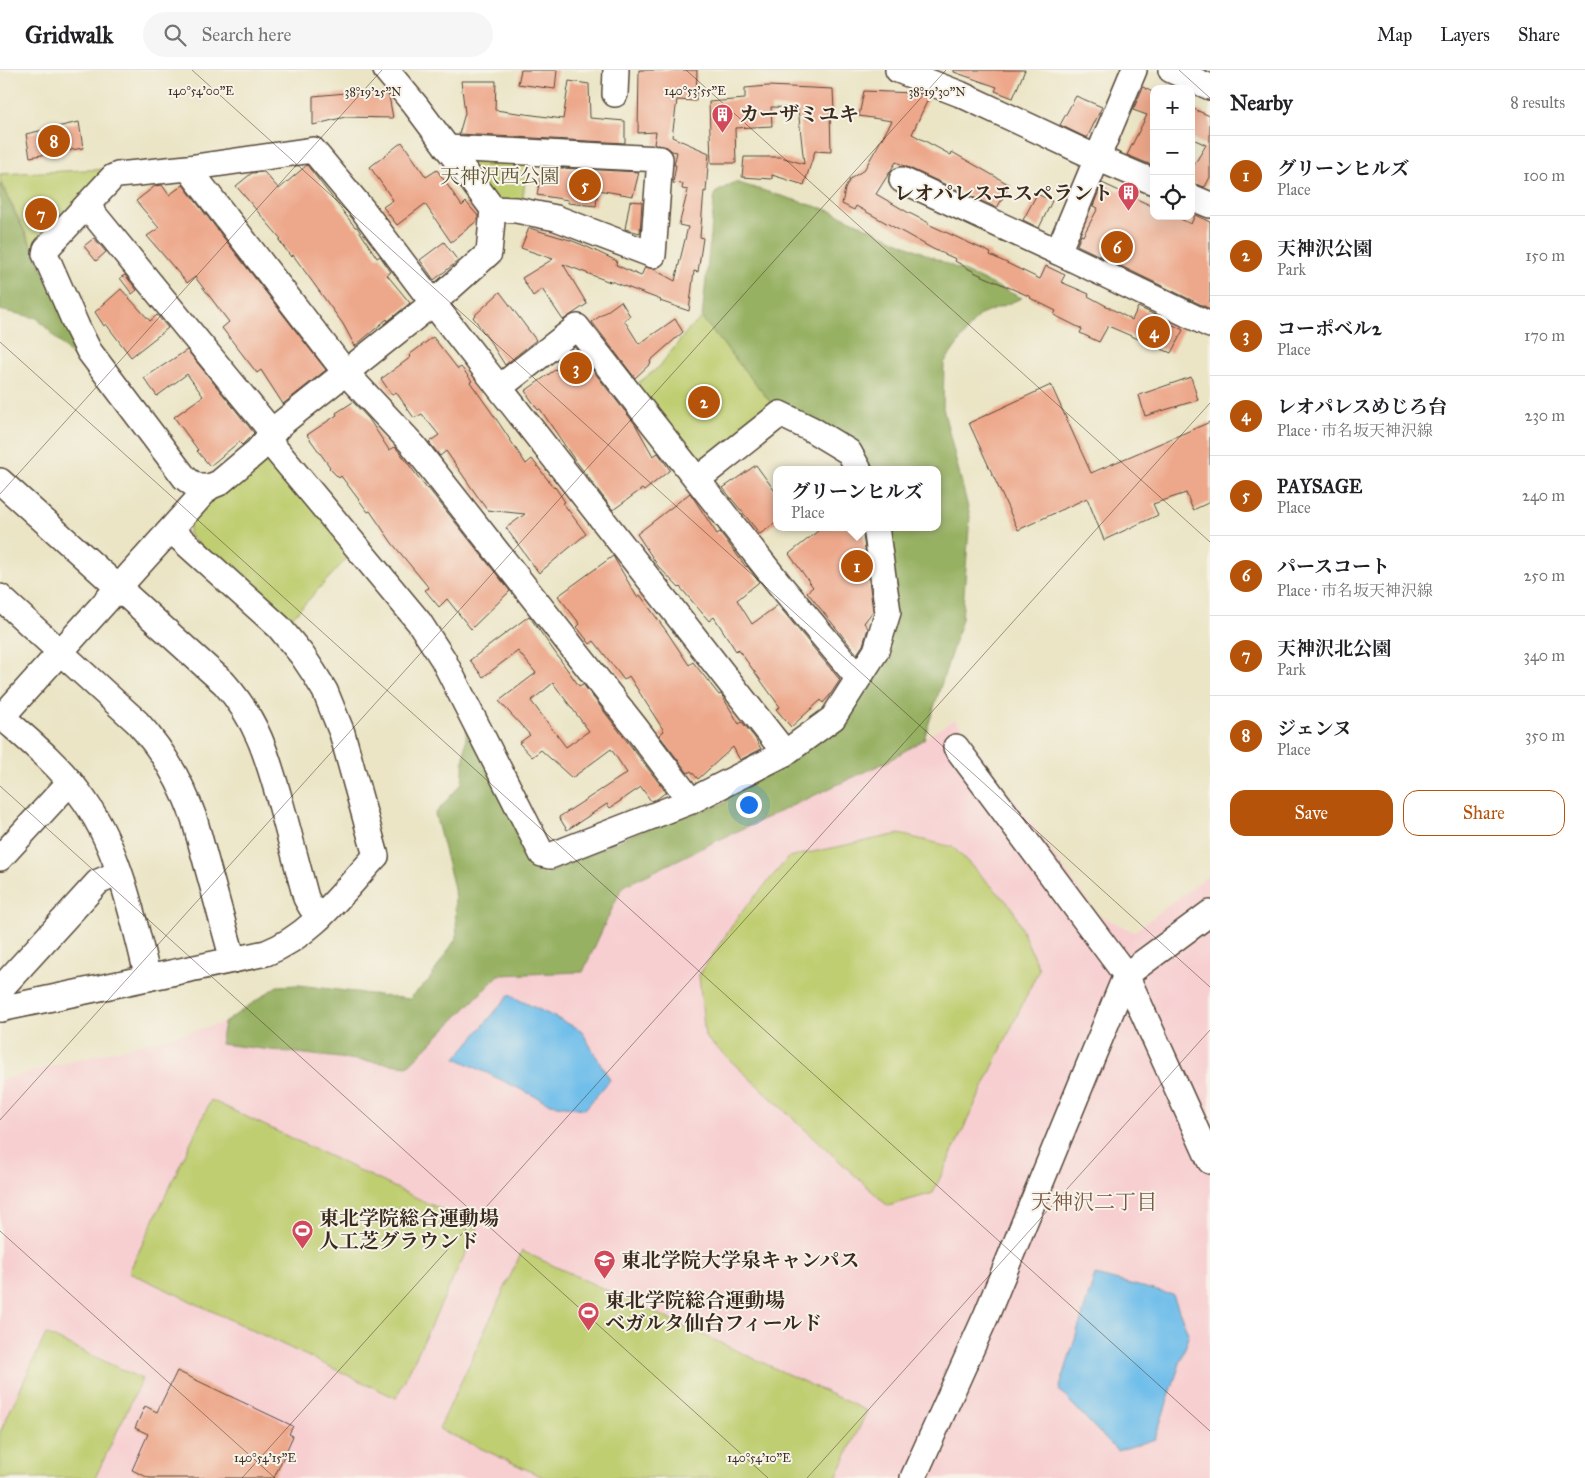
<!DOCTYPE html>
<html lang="en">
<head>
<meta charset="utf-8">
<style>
	:root { --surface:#fff; --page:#f6f6f6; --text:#202124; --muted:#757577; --line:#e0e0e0; --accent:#b45309 }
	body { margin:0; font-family:"IM FELL Great Primer","Noto Serif JP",serif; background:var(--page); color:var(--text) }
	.controls { position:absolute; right:15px; top:15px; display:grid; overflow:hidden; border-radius:10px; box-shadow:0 5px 20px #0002 }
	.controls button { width:45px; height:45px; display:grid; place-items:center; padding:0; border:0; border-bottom:1px solid var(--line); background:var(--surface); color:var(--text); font:25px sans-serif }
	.you { position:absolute; left:748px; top:734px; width:18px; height:18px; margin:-12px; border:4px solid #fff; border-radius:50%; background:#1a73e8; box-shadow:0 0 0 8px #1a73e833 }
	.badge { display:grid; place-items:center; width:32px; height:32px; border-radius:50%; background:var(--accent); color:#fff; font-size:16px; font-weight:700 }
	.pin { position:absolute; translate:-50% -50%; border:2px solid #fff; box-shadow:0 1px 5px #0006 }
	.popup { position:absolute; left:773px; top:396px; width:168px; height:65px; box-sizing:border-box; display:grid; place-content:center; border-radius:10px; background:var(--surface); filter:drop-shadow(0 1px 4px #0005); font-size:16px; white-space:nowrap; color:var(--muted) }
	.popup b { font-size:19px; color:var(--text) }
	.popup::after { content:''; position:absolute; left:50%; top:100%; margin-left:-10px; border:10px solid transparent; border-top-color:var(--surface) }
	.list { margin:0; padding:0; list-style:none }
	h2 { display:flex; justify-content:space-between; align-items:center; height:65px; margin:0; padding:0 20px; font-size:21px }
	h2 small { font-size:16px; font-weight:400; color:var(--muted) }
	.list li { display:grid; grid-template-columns:32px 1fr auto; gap:15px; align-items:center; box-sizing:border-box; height:80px; padding:0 20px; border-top:1px solid var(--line) }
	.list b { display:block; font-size:19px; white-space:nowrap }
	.list p { margin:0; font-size:16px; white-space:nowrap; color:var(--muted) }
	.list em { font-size:16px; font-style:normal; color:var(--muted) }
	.actions { display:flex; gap:10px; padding:15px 20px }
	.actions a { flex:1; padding:11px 0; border:1px solid var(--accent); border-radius:15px; text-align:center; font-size:18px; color:var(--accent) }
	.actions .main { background:var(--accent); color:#fff }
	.icon { flex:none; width:28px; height:28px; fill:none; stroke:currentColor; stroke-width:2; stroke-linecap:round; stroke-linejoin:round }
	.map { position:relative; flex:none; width:1210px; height:1408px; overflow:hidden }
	header { display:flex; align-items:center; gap:30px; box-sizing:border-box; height:70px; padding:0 25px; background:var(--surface); border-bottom:1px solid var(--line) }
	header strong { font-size:24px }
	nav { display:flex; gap:28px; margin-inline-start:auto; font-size:18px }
	.search { width:350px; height:45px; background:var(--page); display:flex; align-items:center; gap:12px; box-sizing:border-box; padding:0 18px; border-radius:28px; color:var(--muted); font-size:19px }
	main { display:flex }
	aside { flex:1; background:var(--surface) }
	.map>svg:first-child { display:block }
	.built { fill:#f7cfd1 }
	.green { fill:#bfce71; stroke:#7d7c48 }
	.forest { fill:#97b163; stroke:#696e40 }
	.water { fill:#70beea; stroke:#567484 }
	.building { fill:#eda78a; fill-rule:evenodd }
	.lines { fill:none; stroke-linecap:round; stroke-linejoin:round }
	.minor-casing { stroke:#554637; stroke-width:28 }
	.minor { stroke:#fff; stroke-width:25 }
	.ticks { fill:none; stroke:#3b2a1e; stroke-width:1; stroke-opacity:0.45 }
	.labels { text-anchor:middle; stroke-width:4; stroke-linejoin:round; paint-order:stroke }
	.poi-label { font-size:20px; font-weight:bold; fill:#3b2a1e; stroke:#f7f3e8; text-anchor:start }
	.park-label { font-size:20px; fill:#5c5333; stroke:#f7f3e8 }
	.neighbourhood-label { font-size:21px; fill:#795644; stroke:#f7f3e8 }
	.ticks-label { font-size:12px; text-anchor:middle; fill:#3b2a1e; stroke:#f7f3e8; stroke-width:4; stroke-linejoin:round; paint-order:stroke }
</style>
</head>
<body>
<header>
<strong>Gridwalk</strong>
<div class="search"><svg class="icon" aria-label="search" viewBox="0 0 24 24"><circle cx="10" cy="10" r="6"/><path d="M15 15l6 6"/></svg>Search here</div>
<nav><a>Map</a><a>Layers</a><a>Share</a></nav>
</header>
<main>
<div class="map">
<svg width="1210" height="1408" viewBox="0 0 1210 1408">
	<rect width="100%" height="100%" fill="#f7f3e8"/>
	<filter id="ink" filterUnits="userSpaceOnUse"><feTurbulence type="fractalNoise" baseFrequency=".02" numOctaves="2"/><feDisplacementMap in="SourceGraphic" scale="10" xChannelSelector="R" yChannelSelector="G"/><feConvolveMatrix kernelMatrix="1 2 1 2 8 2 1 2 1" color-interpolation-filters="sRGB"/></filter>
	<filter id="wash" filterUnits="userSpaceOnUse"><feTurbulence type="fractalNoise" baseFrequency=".0096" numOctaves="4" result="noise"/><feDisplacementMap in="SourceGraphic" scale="20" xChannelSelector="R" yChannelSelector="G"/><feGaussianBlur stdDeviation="1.12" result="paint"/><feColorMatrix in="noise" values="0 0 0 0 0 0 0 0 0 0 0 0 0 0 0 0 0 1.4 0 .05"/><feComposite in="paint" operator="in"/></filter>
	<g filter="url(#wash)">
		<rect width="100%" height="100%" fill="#ebe5c6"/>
		<polygon class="built" points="955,649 1097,844 1134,862 1210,804 1210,1408 0,1408 0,1010 224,953 220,974 408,996 499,905 583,902 622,817 710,774 888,691"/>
		<g class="green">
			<polygon points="447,78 529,82 521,141 493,139"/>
			<polygon points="107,99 33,178 0,110 0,104"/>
			<polygon points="702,248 780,344 698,409 628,321 659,297 688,260"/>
			<polygon points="274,389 352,483 287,553 189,465 189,452 208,430 262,390"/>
			<polygon points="899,764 953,777 1012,837 1039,899 933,1123 888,1136 705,967 699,905 740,844 789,787"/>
			<polygon points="211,1030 478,1157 396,1328 129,1202"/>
			<polygon points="522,1181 867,1341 836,1408 545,1408 439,1359"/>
			<polygon points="46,1264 142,1309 95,1408 0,1408 0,1362"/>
		</g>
		<g class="forest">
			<polygon points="735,112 831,141 1022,228 978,246 944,293 943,338 970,446 962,549 924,669 888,691 710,774 622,817 583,902 499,905 408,996 220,974 224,953 277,916 299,915 409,929 429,910 457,867 454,818 435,744 462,713 467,655 544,805 636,763 725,733 728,727 785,683 833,647 876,581 876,457 937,457 937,400 859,400 780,344 702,248 715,123"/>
			<polygon points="0,113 83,281 75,289 37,248 0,240"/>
		</g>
		<g class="water">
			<polygon points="509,925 581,960 610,1010 585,1039 551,1034 456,988"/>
			<polygon points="1095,1205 1173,1225 1189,1266 1155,1369 1117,1381 1059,1320"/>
		</g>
		<g id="blocks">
			<g class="building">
				<polygon points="521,0 557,0 555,19 518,14"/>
				<polygon points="639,0 697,0 696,31 677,30 672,67 709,83 706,122 704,121 700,167 703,168 698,202 694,201 689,241 660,231 661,230 608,210 610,212 563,194 587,234 563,250 542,219 533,226 522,208 553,189 521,178 529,158 570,170 585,176 617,191 616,195 641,206 645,197 653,199 675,211 688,157 679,155 688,120 682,119 683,114 673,113 676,95 674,95 677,82 672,81 667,77 654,74 656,62 638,63"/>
				<polygon points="954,0 1025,0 1013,28 995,21 997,17 954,2"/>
				<polygon points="461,11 496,11 495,40 563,49 569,11 589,14 590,48 625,51 625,73 459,64 465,43"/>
				<polygon points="768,16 833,19 834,42 830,41 831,82 815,81 804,115 772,105 772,109 742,107 744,87 781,87 804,94 798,38 771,37 772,56 735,58 736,93 711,93 709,32 745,29 745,18"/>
				<polygon points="1143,17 1154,23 1154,96 1127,85 1147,45 1133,40"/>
				<polygon points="864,21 914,23 915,22 929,27 912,64 951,85 952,82 1010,115 997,138 896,92 876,124 909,143 929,153 928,154 991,183 990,185 1040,209 1046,196 1065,205 1061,212 1089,224 1088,226 1132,250 1138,237 1172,253 1171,254 1183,260 1171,283 1108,256 1099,272 1080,263 1082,259 1054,245 1056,241 1030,228 1031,227 976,203 955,191 956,189 933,179 856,136 854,140 842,134 845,119 850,109 864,100 892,51 859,46"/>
				<polygon points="346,23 347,25 387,23 389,26 393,48 345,47 313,55 313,26"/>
				<polygon points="1076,26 1102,37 1087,68 1060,55"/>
				<polygon points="1191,38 1210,46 1210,107 1205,117 1191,113 1191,100 1206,75 1191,68"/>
				<polygon points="79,52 83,78 30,87 26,64"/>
				<polygon points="402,72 426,107 437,100 462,136 466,132 478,146 478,150 451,172 425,134 397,155 383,137 393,130 370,97"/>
				<polygon points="307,95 355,157 357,157 377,188 380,186 391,202 387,205 410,233 388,251 387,249 355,276 343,254 293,185 291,187 279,170 281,169 236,116 252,103 264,102 279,119"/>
				<polygon points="542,97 639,102 633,126 598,120 596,136 568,133 568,130 537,125"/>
				<polygon points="1102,113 1154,137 1154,146 1174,146 1191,154 1195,145 1210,152 1210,239 1077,175 1081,165 1083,166 1098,138 1093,136"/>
				<polygon points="162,115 169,125 183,115 326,300 283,334 261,300 257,303 222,258 229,252 195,207 187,213 147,166 159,158 136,131 155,116"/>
				<polygon points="1037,124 1052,131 1039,158 1023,150"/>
				<polygon points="630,131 642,132 640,163 625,159"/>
				<polygon points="94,168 106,182 96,191 84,176"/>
				<polygon points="444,172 458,191 434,210 420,190"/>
				<polygon points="125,205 137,220 132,224 120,208"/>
				<polygon points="121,219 150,251 157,245 168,258 131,287 106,254 104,256 95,242"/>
				<polygon points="500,222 536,270 505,295 491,273 473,247"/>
				<polygon points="621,231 630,246 624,250 639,274 675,249 683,262 650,291 651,293 635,308 592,252"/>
				<polygon points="433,267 458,299 461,297 472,311 470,312 499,353 526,394 532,389 554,418 555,417 565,432 563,433 586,464 539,503 506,458 525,444 487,440 446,381 440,386 429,372 439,365 422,344 414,348 396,322 392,325 381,309 411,287 409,285"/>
				<polygon points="187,280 254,363 242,375 239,372 210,396 197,381 198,380 174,347 203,326 187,304 157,326 144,308"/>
				<polygon points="579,283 635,354 653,386 658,383 670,400 644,421 642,419 613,440 572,386 540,339 538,340 525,321"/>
				<polygon points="1191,307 1198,330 1145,346 1139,325"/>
				<polygon points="1051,315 1091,403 1210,352 1210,432 1193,440 1186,423 1153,434 1158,445 1104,470 1087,428 1018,460 969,353"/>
				<polygon points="353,332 369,349 389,380 395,377 401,384 427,419 428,418 510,521 471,559 447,529 439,537 425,520 429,518 392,473 370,441 368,442 341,406 339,408 329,398 330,397 307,365 337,345 336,343"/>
				<polygon points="756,395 777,424 777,452 760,464 723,418"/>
				<polygon points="690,423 717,464 720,462 746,497 747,496 759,512 737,530 752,554 778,535 840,610 830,625 823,633 821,630 791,657 776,639 780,637 738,579 736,581 714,547 709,551 680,517 679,518 658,496 637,464"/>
				<polygon points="823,457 862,457 868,501 865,503 869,510 873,541 864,553 868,558 863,575 857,584 807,522 813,517 789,484"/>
				<polygon points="613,486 637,527 640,525 667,562 689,595 693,592 719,625 721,624 739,654 742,652 755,668 761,679 740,690 733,677 698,709 691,701 688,703 659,665 664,661 629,606 624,610 594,571 590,574 577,557 580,554 558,526"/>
				<path d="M 529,546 L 579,616 L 583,614 L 666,722 L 657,729 L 651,731 L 641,717 L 610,738 L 607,734 L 567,760 L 559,747 L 627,703 L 611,679 L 572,708 L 541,680 L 532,687 L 519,673 L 530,665 L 499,631 L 536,603 L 518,581 L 483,607 L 470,590 ZM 553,613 L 589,661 L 566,677 L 531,631 Z"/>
				<polygon points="177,1301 293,1356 289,1364 293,1366 274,1408 149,1408 132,1400 148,1364 135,1358 145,1336 157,1342"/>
			</g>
		</g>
	</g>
	<g filter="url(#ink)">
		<use href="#blocks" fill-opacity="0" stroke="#554637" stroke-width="1"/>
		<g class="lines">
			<defs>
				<g id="minor">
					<polyline points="386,0 416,36 493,139 489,183 433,233 282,353 257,381 219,413 209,417 200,417 193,414 185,408 89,281 77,257 45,184 46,179 113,107 118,105 188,98 313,80 363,140 433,233 785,683"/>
					<polyline points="898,0 960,24 1097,88 1154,112"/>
					<polyline points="1171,0 1210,17"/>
					<polyline points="615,24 616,0"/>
					<polyline points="447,78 660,89 653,185 556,148 516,140 493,139"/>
					<polyline points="188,98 346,303 413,375 635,657 691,731"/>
					<polyline points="902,110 1058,182 1134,0"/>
					<polyline points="1191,127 1210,135"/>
					<polyline points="87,136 272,362"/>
					<polyline points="1058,182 1210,255"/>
					<polyline points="500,317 577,257 780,515 858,608"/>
					<polyline points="267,369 419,552 443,589 542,784 550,786 691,731 785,683 833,648 876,581 888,542 876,457"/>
					<polyline points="698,409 780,344 811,359 849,382 859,400"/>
					<path d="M 0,411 L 224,613 C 259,652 268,689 282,738 C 290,768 298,798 306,828 L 311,837 L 320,847"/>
					<path d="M 0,527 L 137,652 C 163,680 181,712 194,748 L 233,890"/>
					<path d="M 0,645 C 27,669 57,693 79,723 C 118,773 133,847 148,908"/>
					<polyline points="0,649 209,417"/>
					<polyline points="956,677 1126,905 1210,1091"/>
					<polyline points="0,788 70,712"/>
					<path d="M 0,939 L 266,883 C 313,865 343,821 376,786 L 342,663 L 325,621 L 314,603 L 302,585 L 279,557 L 171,460"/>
					<polyline points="2,939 1,921 4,915 98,812 119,803"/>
					<polyline points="913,1408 986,1246 1126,905 1210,843"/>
				</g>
			</defs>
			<use href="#minor" class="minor-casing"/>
			<use href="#minor" class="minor"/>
		</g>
	</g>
	<path class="ticks" d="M 192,0 L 1210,917M 686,0 L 1210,472M 1179,0 L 1210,28M 0,272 L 1210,1361M 0,424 L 382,0M 0,716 L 768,1408M 0,1050 L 946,0M 0,1161 L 275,1408M 242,1408 L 1210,333M 807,1408 L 1210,960"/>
	<defs>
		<symbol id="building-pin" viewBox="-11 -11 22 30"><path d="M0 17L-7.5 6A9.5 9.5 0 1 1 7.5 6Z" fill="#d1495b" stroke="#f7f3e8"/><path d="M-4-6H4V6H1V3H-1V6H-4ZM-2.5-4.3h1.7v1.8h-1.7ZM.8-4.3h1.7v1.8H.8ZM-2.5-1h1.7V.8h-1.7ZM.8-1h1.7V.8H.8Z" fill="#fff"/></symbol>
		<symbol id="stadium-pin" viewBox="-11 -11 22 30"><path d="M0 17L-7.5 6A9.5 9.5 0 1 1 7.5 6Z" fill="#d1495b" stroke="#f7f3e8"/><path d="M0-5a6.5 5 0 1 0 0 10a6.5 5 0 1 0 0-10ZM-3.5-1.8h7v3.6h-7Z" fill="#fff"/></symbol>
		<symbol id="university-pin" viewBox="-11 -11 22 30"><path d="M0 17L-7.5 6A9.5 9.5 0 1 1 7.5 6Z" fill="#d1495b" stroke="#f7f3e8"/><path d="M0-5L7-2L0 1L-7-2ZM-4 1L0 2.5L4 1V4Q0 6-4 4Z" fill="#fff"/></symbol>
	</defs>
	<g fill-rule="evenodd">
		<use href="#building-pin" x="710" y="32" width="25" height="34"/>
		<use href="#building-pin" x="1116" y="110" width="25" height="34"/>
		<use href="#stadium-pin" x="290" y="1148" width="25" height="34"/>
		<use href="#university-pin" x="592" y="1178" width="25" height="34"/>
		<use href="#stadium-pin" x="576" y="1230" width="25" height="34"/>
	</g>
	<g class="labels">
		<g class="poi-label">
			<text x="739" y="51">カーザミユキ</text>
			<text x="1113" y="130" text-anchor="end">レオパレスエスペラント</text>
			<text x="319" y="1155">東北学院総合運動場<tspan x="319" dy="23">人工芝グラウンド</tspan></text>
			<text x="621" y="1197">東北学院大学泉キャンパス</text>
			<text x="605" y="1237">東北学院総合運動場<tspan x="605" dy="23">ベガルタ仙台フィールド</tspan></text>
		</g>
		<g class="park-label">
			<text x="500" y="113">天神沢西公園</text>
		</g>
		<g class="neighbourhood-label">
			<text x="1094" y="1139">天神沢二丁目</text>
		</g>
	</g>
	<g class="ticks-label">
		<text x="695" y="25">140°53'55"E</text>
		<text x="201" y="25">140°54'00"E</text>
		<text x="373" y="26">38°19'25"N</text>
		<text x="937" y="26">38°19'30"N</text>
		<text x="265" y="1392">140°54'15"E</text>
		<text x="759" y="1392">140°54'10"E</text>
	</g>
</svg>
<div class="controls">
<button>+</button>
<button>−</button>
<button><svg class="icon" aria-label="locate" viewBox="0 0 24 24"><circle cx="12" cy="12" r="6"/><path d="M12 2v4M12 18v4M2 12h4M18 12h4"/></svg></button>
</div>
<div class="you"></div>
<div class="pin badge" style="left:857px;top:496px">1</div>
<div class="popup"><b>グリーンヒルズ</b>Place</div>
<div class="pin badge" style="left:704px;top:332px">2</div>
<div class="pin badge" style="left:576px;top:298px">3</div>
<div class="pin badge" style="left:1154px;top:262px">4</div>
<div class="pin badge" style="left:585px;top:115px">5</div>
<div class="pin badge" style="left:1117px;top:177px">6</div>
<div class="pin badge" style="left:41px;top:144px">7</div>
<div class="pin badge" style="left:54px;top:71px">8</div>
</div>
<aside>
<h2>Nearby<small>8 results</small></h2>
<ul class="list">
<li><span class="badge">1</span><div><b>グリーンヒルズ</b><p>Place</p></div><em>100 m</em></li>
<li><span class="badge">2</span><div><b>天神沢公園</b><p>Park</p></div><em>150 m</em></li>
<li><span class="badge">3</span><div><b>コーポベル2</b><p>Place</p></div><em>170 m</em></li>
<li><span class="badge">4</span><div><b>レオパレスめじろ台</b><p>Place · 市名坂天神沢線</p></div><em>230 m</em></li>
<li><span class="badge">5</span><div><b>PAYSAGE</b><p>Place</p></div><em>240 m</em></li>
<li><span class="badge">6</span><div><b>パースコート</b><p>Place · 市名坂天神沢線</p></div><em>250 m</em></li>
<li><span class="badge">7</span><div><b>天神沢北公園</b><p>Park</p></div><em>340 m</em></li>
<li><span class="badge">8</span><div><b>ジェンヌ</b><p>Place</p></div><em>350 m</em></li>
</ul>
<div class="actions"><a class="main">Save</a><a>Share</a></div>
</aside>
</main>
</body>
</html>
